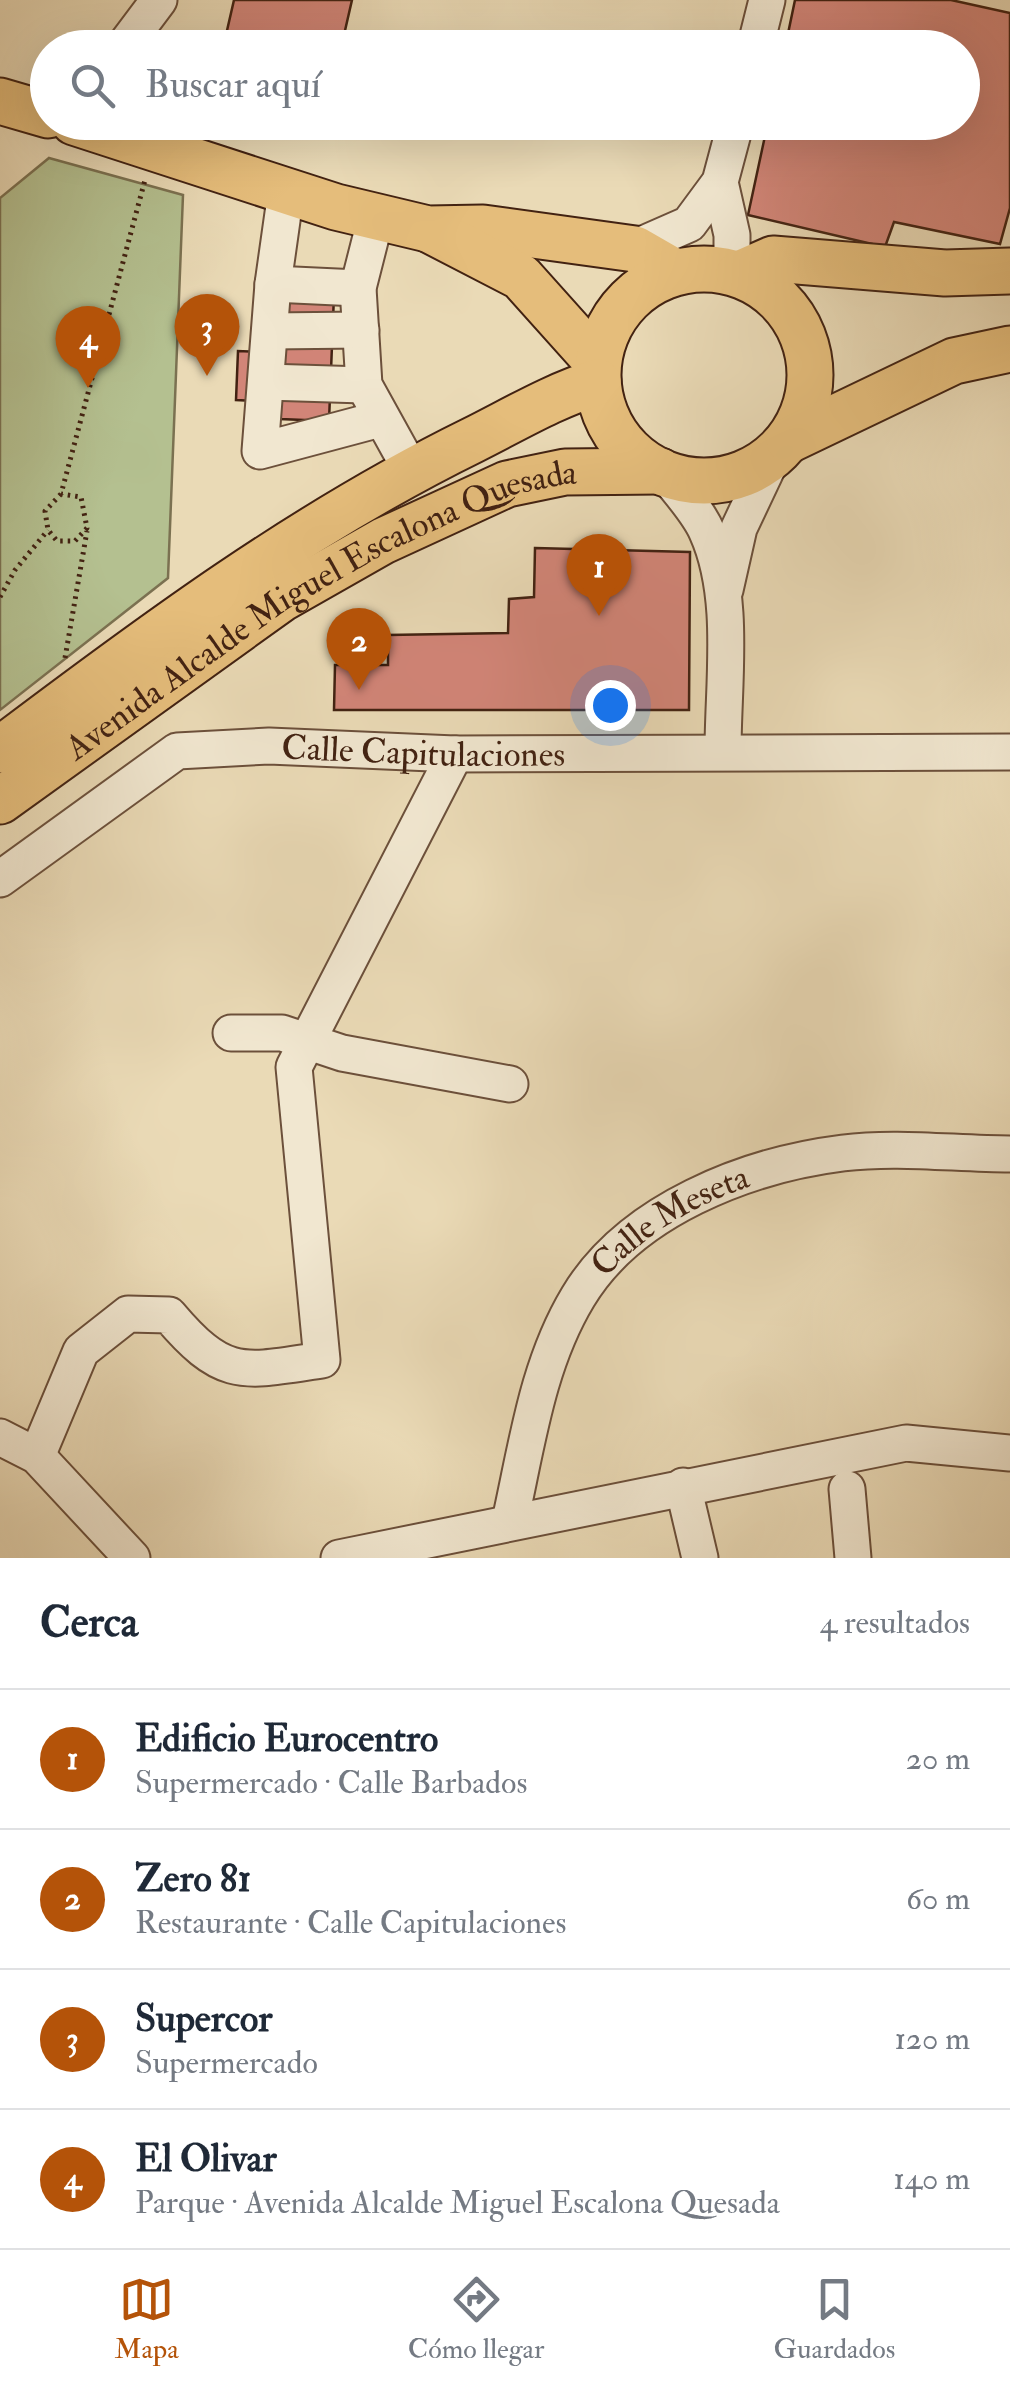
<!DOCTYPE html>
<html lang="es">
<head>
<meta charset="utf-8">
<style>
	:root { --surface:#fff; --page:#f6f6f7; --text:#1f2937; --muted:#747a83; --line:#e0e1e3; --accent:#b45309 }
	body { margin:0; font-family:"IM FELL Double Pica",serif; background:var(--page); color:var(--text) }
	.you { position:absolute; left:610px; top:705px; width:35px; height:35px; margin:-25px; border:8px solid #fff; border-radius:50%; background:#1a73e8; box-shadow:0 0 0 15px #1a73e833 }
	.badge { display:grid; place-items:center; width:65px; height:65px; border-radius:50%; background:var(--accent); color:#fff; font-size:32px; font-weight:700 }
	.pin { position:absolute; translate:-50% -82px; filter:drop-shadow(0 2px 5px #0008) }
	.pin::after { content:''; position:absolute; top:52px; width:35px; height:30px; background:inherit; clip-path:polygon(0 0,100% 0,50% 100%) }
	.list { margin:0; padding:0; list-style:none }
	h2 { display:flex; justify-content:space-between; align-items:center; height:130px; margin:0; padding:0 40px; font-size:42px }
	h2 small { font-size:32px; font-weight:400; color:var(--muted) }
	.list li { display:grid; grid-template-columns:65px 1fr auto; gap:30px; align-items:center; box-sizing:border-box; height:140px; padding:0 40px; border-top:2px solid var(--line) }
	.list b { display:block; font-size:38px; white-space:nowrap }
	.list p { margin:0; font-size:32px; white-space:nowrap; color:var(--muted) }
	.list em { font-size:32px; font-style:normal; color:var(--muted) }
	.icon { flex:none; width:55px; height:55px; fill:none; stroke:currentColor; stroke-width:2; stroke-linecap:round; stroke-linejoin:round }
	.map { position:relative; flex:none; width:1010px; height:1558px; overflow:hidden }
	.search { position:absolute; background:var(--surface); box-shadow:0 10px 40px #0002; left:30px; right:30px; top:30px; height:110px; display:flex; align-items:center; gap:25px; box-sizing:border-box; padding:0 35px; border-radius:55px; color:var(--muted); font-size:38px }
	.sheet { height:690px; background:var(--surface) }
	nav { display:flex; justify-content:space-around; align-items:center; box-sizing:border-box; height:140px; border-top:2px solid var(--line); background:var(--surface); font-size:28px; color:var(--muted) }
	nav a { display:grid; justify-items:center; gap:5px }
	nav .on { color:var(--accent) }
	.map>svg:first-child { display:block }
	.green { fill:#b4c090; stroke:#7b7151; stroke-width:2.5 }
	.building { fill:#d28578; stroke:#422212; stroke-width:2.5 }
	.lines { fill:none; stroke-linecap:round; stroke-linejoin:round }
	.minor-casing { stroke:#6c503b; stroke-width:39 }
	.major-casing { stroke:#422212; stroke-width:49 }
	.path { stroke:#422212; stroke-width:5; stroke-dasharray:2.5 5; stroke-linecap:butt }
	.minor { stroke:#f1e7d0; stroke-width:35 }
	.major { stroke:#e5bd7b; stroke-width:45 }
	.labels { text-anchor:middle; stroke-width:10; stroke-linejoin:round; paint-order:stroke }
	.street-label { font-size:35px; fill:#422212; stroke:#f1e7d0 }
</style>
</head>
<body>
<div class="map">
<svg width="1010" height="1558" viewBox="0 0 1010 1558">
	<rect width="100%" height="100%" fill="#eadab6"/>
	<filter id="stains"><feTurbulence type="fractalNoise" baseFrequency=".002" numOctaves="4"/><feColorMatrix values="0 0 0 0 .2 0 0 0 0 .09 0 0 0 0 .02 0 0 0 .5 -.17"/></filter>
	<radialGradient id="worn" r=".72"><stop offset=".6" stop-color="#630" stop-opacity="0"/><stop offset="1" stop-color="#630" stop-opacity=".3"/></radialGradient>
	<polygon class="green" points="49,158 183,195 168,578 0,710 0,198"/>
	<g class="building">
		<polygon points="234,0 352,0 341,48 223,48"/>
		<polygon points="795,0 951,0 1010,13 1010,208 1000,244 894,222 885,247 748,215 768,122 962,122 962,48 785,48"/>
		<polygon points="286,293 334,295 329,421 280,419 281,402 236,400 238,351 283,353"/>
		<polygon points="535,548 690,552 689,710 334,710 335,665 388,665 388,635 508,633 509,599 534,597"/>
	</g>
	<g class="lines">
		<defs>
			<g id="minor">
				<polyline points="123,48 159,0"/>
				<polyline points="755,48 767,0"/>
				<polyline points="720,182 732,235 732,272"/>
				<polyline points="286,192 273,284 260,451 380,419"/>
				<polyline points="376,217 358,288 364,385 411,470"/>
				<polyline points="632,249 689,224 720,182 736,122"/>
				<polyline points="273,284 358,288"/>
				<polyline points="270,331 361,330"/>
				<polyline points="266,382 364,385"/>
				<path d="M 666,474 C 679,492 698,511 707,532 C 736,596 723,682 723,751"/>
				<polyline points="725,590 739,528 773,456"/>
				<path id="s1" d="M 0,879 L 177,751 L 269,746 L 455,754 L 1010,752"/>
				<polyline points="231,1033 282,1033 342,1053 510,1084"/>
				<polyline points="0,1437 37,1456 132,1558"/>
				<path d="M 37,1456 L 81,1351 L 128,1314 L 169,1315 C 224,1380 242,1372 322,1360 L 294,1067 L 455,754"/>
				<polyline points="683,1486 700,1558"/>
				<polyline points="847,1489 853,1558"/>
				<path id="s2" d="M 510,1521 C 527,1445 537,1365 578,1297 C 630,1210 747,1165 843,1153 C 897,1146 956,1154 1010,1154"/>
				<polyline points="339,1558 906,1443 1010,1453"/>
			</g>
			<g id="major">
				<polyline points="0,101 48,115"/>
				<polyline points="74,122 336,207 428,229 483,228 635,249 675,272"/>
				<polyline points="430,230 521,277 598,363"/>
				<circle cx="704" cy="375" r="106"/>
				<polyline points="739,274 773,259 945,273 1010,271"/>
				<polyline points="789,440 954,361 1010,349"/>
				<path d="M 0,750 C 152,635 302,524 473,440 C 515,419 553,396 598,382"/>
				<path id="s3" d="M 0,801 L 281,599 L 383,541 L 507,484 L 565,472 L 660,471"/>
			</g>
		</defs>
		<use href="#minor" class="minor-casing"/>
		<use href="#major" class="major-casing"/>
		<g class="path">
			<polyline points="61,494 45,511 48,530 57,541 75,541 87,528 81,497 61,494 145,180"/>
			<polyline points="0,597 15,570 48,530"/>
			<polyline points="65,658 87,531"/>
		</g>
		<use href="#minor" class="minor"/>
		<use href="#major" class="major"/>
	</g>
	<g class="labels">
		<g class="street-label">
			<text dy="12" stroke="none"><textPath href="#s3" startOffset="378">Avenida Alcalde Miguel Escalona Quesada</textPath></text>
			<text dy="12" stroke="none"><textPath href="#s1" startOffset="465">Calle Capitulaciones</textPath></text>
			<text dy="12" stroke="none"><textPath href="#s2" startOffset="358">Calle Meseta</textPath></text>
		</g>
	</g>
	<rect width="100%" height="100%" filter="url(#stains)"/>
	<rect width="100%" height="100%" fill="url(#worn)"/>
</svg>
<div class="you"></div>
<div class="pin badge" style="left:599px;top:616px">1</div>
<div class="pin badge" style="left:359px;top:690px">2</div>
<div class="pin badge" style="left:207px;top:376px">3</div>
<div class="pin badge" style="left:88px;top:388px">4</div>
<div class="search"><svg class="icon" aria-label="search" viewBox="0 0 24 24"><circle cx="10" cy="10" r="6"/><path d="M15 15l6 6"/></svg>Buscar aquí</div>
</div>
<section class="sheet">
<h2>Cerca<small>4 resultados</small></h2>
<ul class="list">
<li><span class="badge">1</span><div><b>Edificio Eurocentro</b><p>Supermercado · Calle Barbados</p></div><em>20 m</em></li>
<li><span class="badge">2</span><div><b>Zero 81</b><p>Restaurante · Calle Capitulaciones</p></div><em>60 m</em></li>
<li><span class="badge">3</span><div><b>Supercor</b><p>Supermercado</p></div><em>120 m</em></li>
<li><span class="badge">4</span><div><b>El Olivar</b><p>Parque · Avenida Alcalde Miguel Escalona Quesada</p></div><em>140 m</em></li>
</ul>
</section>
<nav>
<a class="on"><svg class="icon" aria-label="map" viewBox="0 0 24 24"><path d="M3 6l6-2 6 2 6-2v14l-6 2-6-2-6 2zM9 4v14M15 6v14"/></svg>Mapa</a>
<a><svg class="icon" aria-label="directions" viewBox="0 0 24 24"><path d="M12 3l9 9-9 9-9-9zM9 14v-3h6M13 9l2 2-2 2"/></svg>Cómo llegar</a>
<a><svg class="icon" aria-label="saved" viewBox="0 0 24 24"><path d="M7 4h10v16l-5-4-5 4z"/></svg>Guardados</a>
</nav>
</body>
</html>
